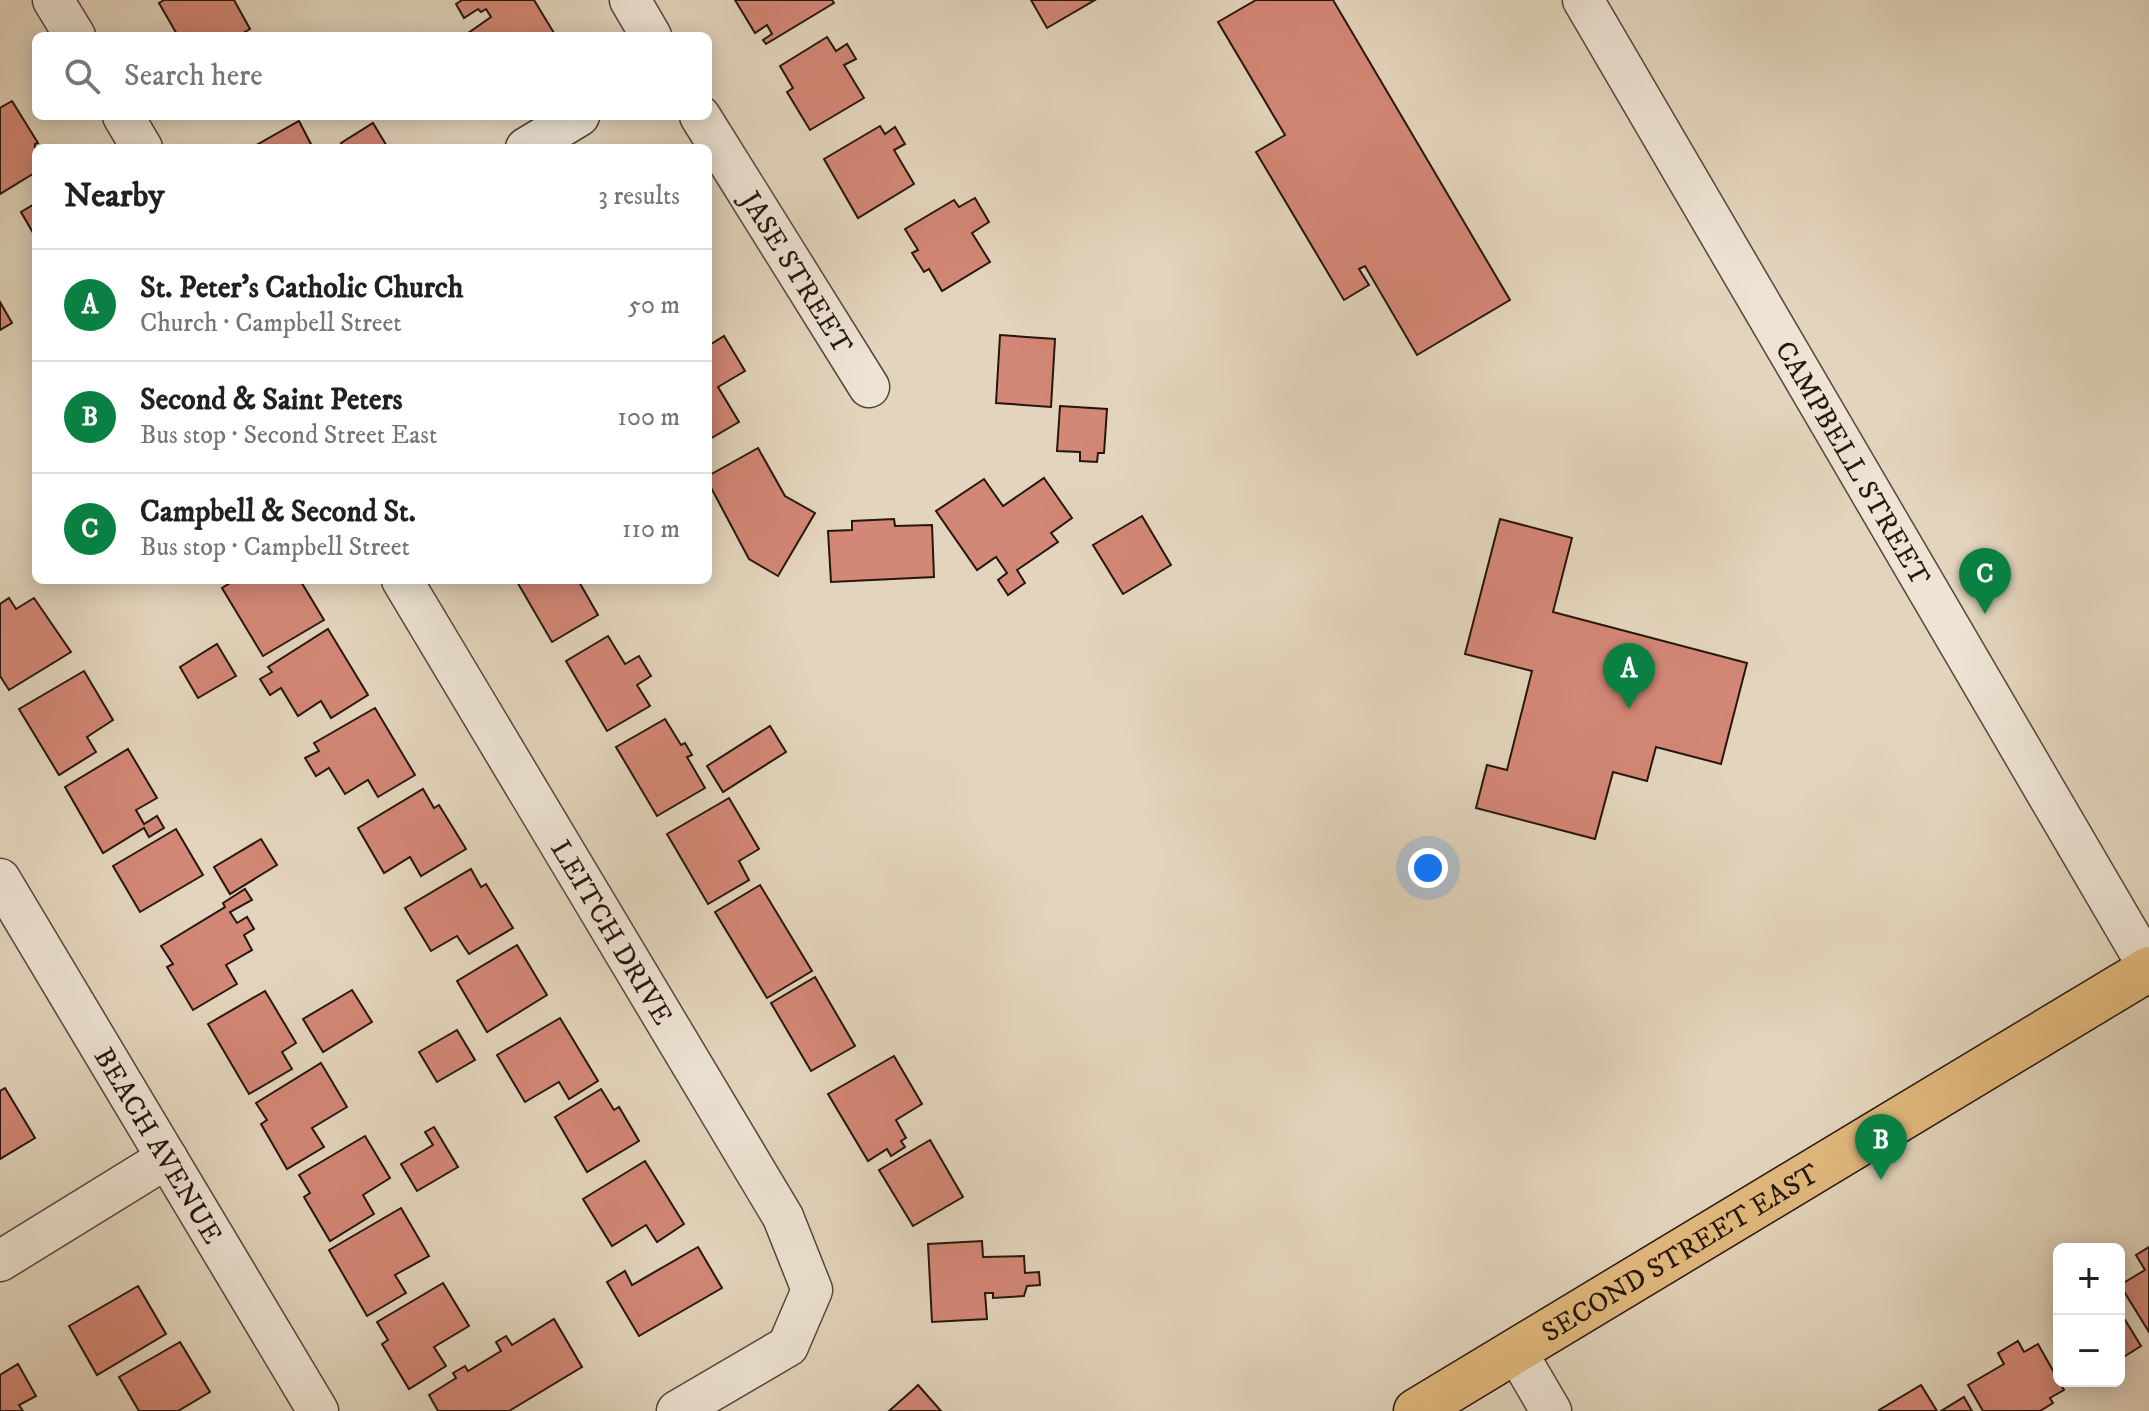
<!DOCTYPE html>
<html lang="en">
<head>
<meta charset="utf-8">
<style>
	:root { --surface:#fff; --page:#f2f2f2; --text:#202124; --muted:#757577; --line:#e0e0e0; --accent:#0b8043 }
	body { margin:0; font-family:"IM FELL DW Pica",serif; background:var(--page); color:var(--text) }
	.controls { position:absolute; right:24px; bottom:24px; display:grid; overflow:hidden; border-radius:12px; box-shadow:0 4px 20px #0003 }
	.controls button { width:72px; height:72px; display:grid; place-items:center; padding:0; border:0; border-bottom:2px solid var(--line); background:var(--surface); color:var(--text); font:40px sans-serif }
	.you { position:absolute; left:1428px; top:868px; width:28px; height:28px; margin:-20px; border:6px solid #fff; border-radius:50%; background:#1a73e8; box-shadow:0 0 0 12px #1a73e833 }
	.badge { display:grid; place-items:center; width:52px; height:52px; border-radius:50%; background:var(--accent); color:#fff; font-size:26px; font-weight:700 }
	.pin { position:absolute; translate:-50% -66px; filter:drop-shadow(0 2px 4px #0008) }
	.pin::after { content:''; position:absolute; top:42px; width:28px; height:24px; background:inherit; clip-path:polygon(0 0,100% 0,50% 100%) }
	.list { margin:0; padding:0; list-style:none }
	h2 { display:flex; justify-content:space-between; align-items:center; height:104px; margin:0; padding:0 32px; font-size:34px }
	h2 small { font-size:26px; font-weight:400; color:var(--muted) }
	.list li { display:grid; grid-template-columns:52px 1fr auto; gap:24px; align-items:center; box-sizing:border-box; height:112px; padding:0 32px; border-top:2px solid var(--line) }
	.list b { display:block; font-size:30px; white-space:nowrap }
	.list p { margin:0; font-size:26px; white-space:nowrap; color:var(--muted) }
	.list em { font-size:26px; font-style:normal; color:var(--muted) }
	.icon { flex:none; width:44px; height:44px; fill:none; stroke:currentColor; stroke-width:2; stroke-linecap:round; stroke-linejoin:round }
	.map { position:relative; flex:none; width:2149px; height:1411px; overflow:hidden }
	.search { position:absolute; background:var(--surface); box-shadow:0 4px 20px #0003; left:32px; top:32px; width:680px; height:88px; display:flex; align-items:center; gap:20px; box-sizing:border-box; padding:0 28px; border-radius:12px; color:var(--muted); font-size:30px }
	.panel { position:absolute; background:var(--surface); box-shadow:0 4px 20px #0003; left:32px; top:144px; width:680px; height:440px; border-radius:12px }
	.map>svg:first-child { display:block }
	.building { fill:#d38776; stroke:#26160e; stroke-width:2 }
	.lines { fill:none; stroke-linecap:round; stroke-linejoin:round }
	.minor-casing { stroke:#55463a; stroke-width:43 }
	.major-casing { stroke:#26160e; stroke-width:47 }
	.minor { stroke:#ede4d4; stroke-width:40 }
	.major { stroke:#e2ba7e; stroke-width:44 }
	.labels { text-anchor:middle; stroke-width:6; stroke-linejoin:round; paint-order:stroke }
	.street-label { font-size:28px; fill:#26160e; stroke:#ede4d4 }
</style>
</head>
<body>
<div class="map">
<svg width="2149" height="1411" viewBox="0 0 2149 1411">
	<rect width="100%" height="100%" fill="#e3d5bd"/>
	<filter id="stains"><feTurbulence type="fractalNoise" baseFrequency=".0025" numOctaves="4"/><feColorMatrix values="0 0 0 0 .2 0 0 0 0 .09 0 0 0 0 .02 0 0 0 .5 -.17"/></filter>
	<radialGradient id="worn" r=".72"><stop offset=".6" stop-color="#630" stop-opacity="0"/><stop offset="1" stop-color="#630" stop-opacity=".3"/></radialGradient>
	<g class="building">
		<polygon points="164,0 234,0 250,29 238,36 178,36 159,3"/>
		<polygon points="462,0 534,0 554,33 464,36 491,17 486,9 481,12 478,9 464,18 456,4"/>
		<polygon points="735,0 832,0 834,3 766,44 763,40 772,34 767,25 755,33"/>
		<polygon points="1031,0 1095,0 1047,28"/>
		<polygon points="1256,0 1333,0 1510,300 1417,355 1365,266 1359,269 1369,285 1344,300 1256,152 1285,135 1218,22"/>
		<polygon points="827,37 836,51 847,44 856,59 844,65 864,98 810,130 787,92 793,88 780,66"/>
		<polygon points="12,101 38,143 35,144 36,172 0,194 0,108"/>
		<polygon points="299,121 313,148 251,148 274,135"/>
		<polygon points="373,123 388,148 344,148 341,143"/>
		<polygon points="880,126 885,134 895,127 905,144 894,150 914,184 858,218 824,159"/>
		<polygon points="975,198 989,222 972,233 990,262 942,291 929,269 924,272 912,253 918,250 905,229 954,200 959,207"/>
		<polygon points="36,203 36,238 21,212"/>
		<polygon points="0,302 12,323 0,330"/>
		<polygon points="1000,335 1055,339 1051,407 996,403"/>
		<polygon points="724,336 745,371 718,387 739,422 708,440 708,346"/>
		<polygon points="1060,406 1107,409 1104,453 1098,453 1097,462 1080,461 1080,452 1057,451"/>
		<polygon points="758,448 785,496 815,513 778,576 749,559 708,482 708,476"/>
		<polygon points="1044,478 1072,518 1051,533 1058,542 1017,570 1025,583 1008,595 998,580 1007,573 996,557 977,570 936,511 984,479 1003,506"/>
		<polygon points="1142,516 1171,565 1123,594 1093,545"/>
		<polygon points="894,519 895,526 932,525 934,577 831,582 828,531 852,530 852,521"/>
		<polygon points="1500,519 1572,538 1553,612 1747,663 1721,764 1656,747 1647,781 1613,772 1595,839 1476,808 1487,765 1507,770 1532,671 1465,654"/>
		<polygon points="235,580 300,580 324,620 263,656 222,588"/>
		<polygon points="516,580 578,580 598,615 552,642"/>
		<polygon points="9,598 16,609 34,598 71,652 9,690 0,676 0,604"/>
		<polygon points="328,629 368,695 331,718 321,701 298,716 281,688 270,695 260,679 272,672 268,667"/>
		<polygon points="608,636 625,664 639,656 651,676 637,685 650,706 607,731 566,661"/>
		<polygon points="217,644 236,676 198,698 180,667"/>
		<polygon points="84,671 113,720 87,737 96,752 59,775 19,709"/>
		<polygon points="375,708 415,775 378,797 368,780 345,794 329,768 316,776 305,758 319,751 314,743"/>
		<polygon points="665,719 681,745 685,743 692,755 687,757 705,788 657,816 616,747"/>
		<polygon points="770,726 786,752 723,792 707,766"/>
		<polygon points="128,749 157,798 136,810 144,824 157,816 164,828 149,837 144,828 103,853 65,787"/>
		<polygon points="423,789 434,808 439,805 466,849 421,876 410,857 384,873 358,828"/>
		<polygon points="729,798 759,849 739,861 749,880 708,904 667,834"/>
		<polygon points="176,829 203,875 140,912 113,866"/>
		<polygon points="261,839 277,865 230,894 214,867"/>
		<polygon points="471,869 481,887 486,884 513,928 469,954 457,936 431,951 405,908"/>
		<polygon points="760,885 812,971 767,998 715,912"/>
		<polygon points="245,889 252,900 230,912 237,923 247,917 254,929 244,935 252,950 226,965 237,984 193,1010 167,967 173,964 161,946 225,907 223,903"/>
		<polygon points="517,945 547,995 487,1032 457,981"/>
		<polygon points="815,977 855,1046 811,1071 771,1003"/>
		<polygon points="352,990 372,1022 323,1052 303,1019"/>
		<polygon points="265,991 296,1043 282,1052 292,1069 249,1094 208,1024"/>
		<polygon points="560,1018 598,1081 569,1099 559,1082 525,1102 497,1055"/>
		<polygon points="457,1030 475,1060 437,1082 419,1052"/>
		<polygon points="894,1056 922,1104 896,1120 906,1138 901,1141 905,1147 891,1156 887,1149 868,1161 828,1094"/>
		<polygon points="321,1063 347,1107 312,1128 324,1147 287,1169 261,1124 267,1120 256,1103"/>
		<polygon points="5,1088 35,1138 0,1159 0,1091"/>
		<polygon points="601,1089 614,1110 619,1107 639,1141 587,1172 555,1117"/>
		<polygon points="434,1127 458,1167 417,1191 401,1164 433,1145 425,1132"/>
		<polygon points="365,1136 390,1178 363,1195 374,1214 330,1241 304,1197 310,1193 299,1175"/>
		<polygon points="930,1140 963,1197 913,1226 879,1170"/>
		<polygon points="645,1161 684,1224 657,1242 646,1225 612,1246 583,1199"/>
		<polygon points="401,1208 429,1256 395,1275 406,1293 367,1316 329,1250"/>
		<polygon points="982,1241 983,1257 1024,1256 1025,1273 1039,1272 1040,1285 1027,1286 1024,1296 993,1298 993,1293 985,1293 987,1319 932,1322 928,1244"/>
		<polygon points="698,1247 722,1288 639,1336 607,1282 625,1271 632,1285"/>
		<polygon points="2149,1247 2149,1332 2120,1285 2145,1270 2136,1255"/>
		<polygon points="443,1283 469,1326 434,1347 446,1366 409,1389 382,1344 388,1340 377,1322"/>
		<polygon points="138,1286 166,1334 97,1375 69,1326"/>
		<polygon points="2119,1310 2141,1346 2119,1360"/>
		<polygon points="554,1319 582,1367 509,1411 438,1411 429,1395 456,1378 453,1373 465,1366 468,1371 501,1351 496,1342 506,1336 512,1345"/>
		<polygon points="2018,1341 2024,1352 2038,1344 2064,1390 2050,1398 2053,1403 2040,1411 1983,1411 1968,1385 2004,1364 1998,1353"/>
		<polygon points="180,1342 210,1392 178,1411 139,1411 119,1377"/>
		<polygon points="18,1364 36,1396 19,1405 23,1411 0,1411 0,1375"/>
		<polygon points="918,1385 941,1411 889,1411 915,1388"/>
		<polygon points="1921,1385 1937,1411 1879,1411 1879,1410"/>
		<polygon points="1964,1397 1972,1411 1941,1411"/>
	</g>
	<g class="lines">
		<defs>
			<g id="minor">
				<polyline points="53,0 75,36"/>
				<polyline points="630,0 651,36"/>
				<path id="s1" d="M 1583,0 L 2149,968"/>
				<polyline points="123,116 142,148"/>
				<path id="s2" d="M 700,116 L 869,387"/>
				<polyline points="526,148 579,116"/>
				<path id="s3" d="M 402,580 L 783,1217 L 812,1290 L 788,1346 L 677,1411"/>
				<path id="s4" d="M 0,879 L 318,1411"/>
				<polyline points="0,1261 167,1158"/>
				<polyline points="1516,1351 1551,1411"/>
			</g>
			<g id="major">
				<path id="s5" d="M 1416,1411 L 2149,969"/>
			</g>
		</defs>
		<use href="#minor" class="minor-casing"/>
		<use href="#major" class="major-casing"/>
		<use href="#minor" class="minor"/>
		<use href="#major" class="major"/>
	</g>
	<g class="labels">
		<g class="street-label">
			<text dy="10" stroke="none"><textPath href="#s2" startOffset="184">JASE STREET</textPath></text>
			<text dy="10" stroke="none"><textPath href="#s1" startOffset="536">CAMPBELL STREET</textPath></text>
			<text dy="10" stroke="none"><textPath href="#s3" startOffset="410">LEITCH DRIVE</textPath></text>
			<text dy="10" stroke="none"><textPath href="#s4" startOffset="310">BEACH AVENUE</textPath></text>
			<text dy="10" stroke="none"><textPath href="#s5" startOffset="308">SECOND STREET EAST</textPath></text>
		</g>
	</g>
	<rect width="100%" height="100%" filter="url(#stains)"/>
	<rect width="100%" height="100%" fill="url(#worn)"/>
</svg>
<div class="controls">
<button>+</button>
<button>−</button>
</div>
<div class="you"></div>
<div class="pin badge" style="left:1629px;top:709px">A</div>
<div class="pin badge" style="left:1881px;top:1180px">B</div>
<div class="pin badge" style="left:1985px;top:614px">C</div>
<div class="search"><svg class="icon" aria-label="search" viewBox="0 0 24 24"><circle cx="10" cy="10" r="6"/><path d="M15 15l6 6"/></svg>Search here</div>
<section class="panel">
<h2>Nearby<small>3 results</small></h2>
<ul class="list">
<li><span class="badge">A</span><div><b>St. Peter's Catholic Church</b><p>Church · Campbell Street</p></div><em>50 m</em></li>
<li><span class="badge">B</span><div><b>Second &amp; Saint Peters</b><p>Bus stop · Second Street East</p></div><em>100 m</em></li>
<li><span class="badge">C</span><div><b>Campbell &amp; Second St.</b><p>Bus stop · Campbell Street</p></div><em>110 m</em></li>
</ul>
</section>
</div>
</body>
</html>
